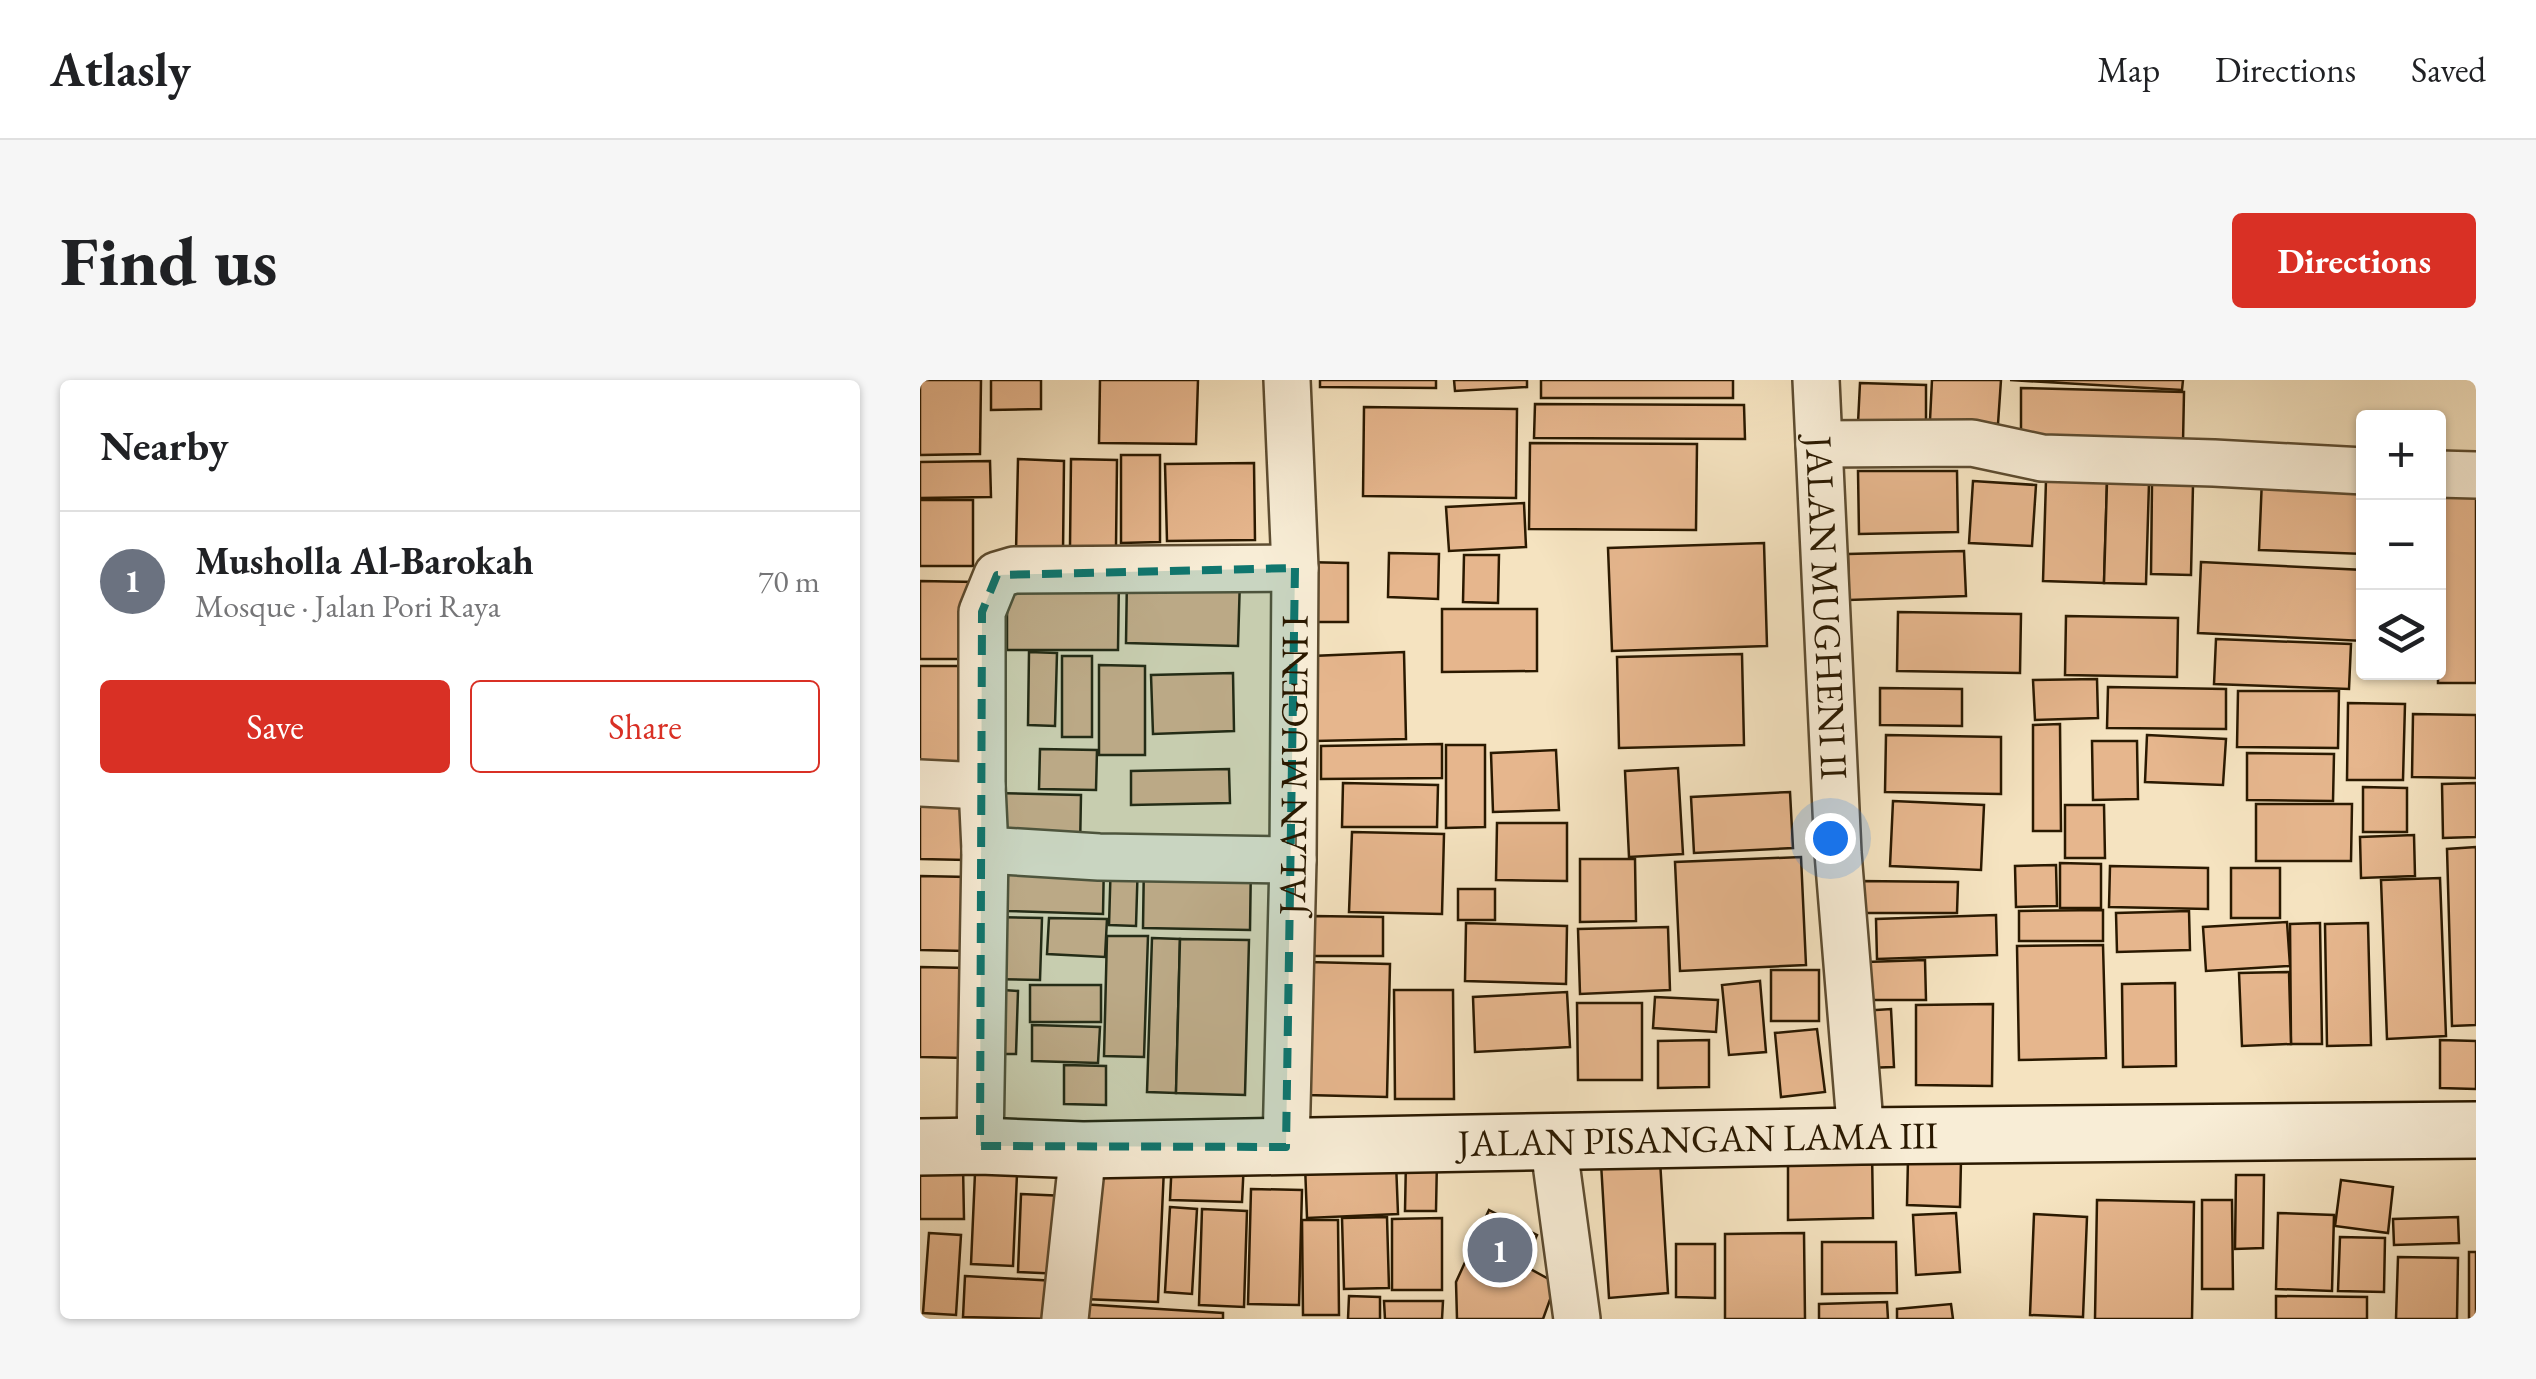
<!DOCTYPE html>
<html lang="en">
<head>
<meta charset="utf-8">
<style>
	:root { --surface:#fff; --page:#f6f6f6; --text:#202124; --muted:#757577; --line:#e0e0e0; --accent:#d93025 }
	body { margin:0; font-family:"EB Garamond",serif; background:var(--page); color:var(--text) }
	.controls { position:absolute; right:30px; top:30px; display:grid; overflow:hidden; border-radius:10px; box-shadow:0 2px 8px #0004 }
	.controls button { width:90px; height:90px; display:grid; place-items:center; padding:0; border:0; border-bottom:2px solid var(--line); background:var(--surface); color:var(--text); font:50px sans-serif }
	.you { position:absolute; left:910px; top:458px; width:35px; height:35px; margin:-25px; border:8px solid #fff; border-radius:50%; background:#1a73e8; box-shadow:0 0 0 15px #1a73e833 }
	.badge { display:grid; place-items:center; width:65px; height:65px; border-radius:50%; background:var(--accent); color:#fff; font-size:32px; font-weight:700 }
	.pin { position:absolute; translate:-50% -50%; border:5px solid #fff; box-shadow:0 2px 10px #0006 }
	.list { margin:0; padding:0; list-style:none }
	h2 { display:flex; justify-content:space-between; align-items:center; height:130px; margin:0; padding:0 40px; font-size:42px }
	h2 small { font-size:32px; font-weight:400; color:var(--muted) }
	.list li { display:grid; grid-template-columns:65px 1fr auto; gap:30px; align-items:center; box-sizing:border-box; height:140px; padding:0 40px; border-top:2px solid var(--line) }
	.list b { display:block; font-size:38px; white-space:nowrap }
	.list p { margin:0; font-size:32px; white-space:nowrap; color:var(--muted) }
	.list em { font-size:32px; font-style:normal; color:var(--muted) }
	.actions { display:flex; gap:20px; padding:30px 40px }
	.actions a { flex:1; padding:22px 0; border:2px solid var(--accent); border-radius:10px; text-align:center; font-size:35px; color:var(--accent) }
	.actions .main { background:var(--accent); color:#fff }
	.icon { flex:none; width:55px; height:55px; fill:none; stroke:currentColor; stroke-width:2; stroke-linecap:round; stroke-linejoin:round }
	.map { position:relative; flex:none; width:1556px; height:939px; overflow:hidden; border-radius:10px }
	header { display:flex; align-items:center; gap:60px; box-sizing:border-box; height:140px; padding:0 50px; background:var(--surface); border-bottom:2px solid var(--line) }
	header strong { font-size:48px }
	nav { display:flex; gap:55px; margin-inline-start:auto; font-size:35px }
	.intro { display:flex; align-items:center; justify-content:space-between; box-sizing:border-box; height:240px; padding:0 60px }
	h1 { margin:0; font-size:70px }
	.button { padding:25px 45px; border-radius:10px; background:var(--accent); color:#fff; font-size:35px; font-weight:700 }
	main { display:flex; gap:60px; padding:0 60px }
	aside { flex:1; background:var(--surface); border-radius:10px; box-shadow:0 2px 8px #0004 }
	.map>svg:first-child { display:block }
	.building { fill:#e6b68d; stroke:#2a1900; stroke-width:2.5 }
	.lines { fill:none; stroke-linecap:round; stroke-linejoin:round }
	.street-casing { stroke:#5d4c30; stroke-width:50 }
	.secondary-casing { stroke:#2a1900; stroke-width:60 }
	.street { stroke:#f8edd6; stroke-width:45 }
	.secondary { stroke:#f8edd6; stroke-width:55 }
	.marked { fill:#0f766e; fill-opacity:0.2; stroke:#0f766e; stroke-width:8; stroke-dasharray:20 12; stroke-linejoin:round }
	.labels { text-anchor:middle; stroke-width:10; stroke-linejoin:round; paint-order:stroke }
	.street-label { font-size:38px; fill:#2a1900; stroke:#f8edd6 }
</style>
</head>
<body>
<header>
<strong>Atlasly</strong>
<nav><a>Map</a><a>Directions</a><a>Saved</a></nav>
</header>
<div class="intro"><h1>Find us</h1><a class="button">Directions</a></div>
<main>
<aside>
<h2>Nearby<small></small></h2>
<ul class="list">
<li><span class="badge" style="background:#6b7280">1</span><div><b>Musholla Al-Barokah</b><p>Mosque · Jalan Pori Raya</p></div><em>70 m</em></li>
</ul>
<div class="actions"><a class="main">Save</a><a>Share</a></div>
</aside>
<div class="map">
<svg width="1556" height="939" viewBox="0 0 1556 939">
	<rect width="100%" height="100%" fill="#f5e3c0"/>
	<filter id="stains"><feTurbulence type="fractalNoise" baseFrequency=".002" numOctaves="4"/><feColorMatrix values="0 0 0 0 .2 0 0 0 0 .09 0 0 0 0 .02 0 0 0 .5 -.17"/></filter>
	<radialGradient id="worn" r=".72"><stop offset=".6" stop-color="#630" stop-opacity="0"/><stop offset="1" stop-color="#630" stop-opacity=".3"/></radialGradient>
	<g class="building">
		<polygon points="0,0 61,0 60,74 0,75"/>
		<polygon points="71,0 121,0 121,29 71,30"/>
		<polygon points="180,0 278,0 276,64 179,63"/>
		<polygon points="400,0 516,0 516,8 400,7"/>
		<polygon points="534,0 607,0 607,7 535,11"/>
		<rect x="621" y="0" width="192" height="18"/>
		<polygon points="1012,0 1081,0 1078,44 1010,40"/>
		<polygon points="1090,0 1263,0 1262,10"/>
		<polygon points="940,3 1006,5 1006,45 938,43"/>
		<polygon points="1101,8 1264,12 1263,63 1101,58"/>
		<polygon points="615,24 824,25 825,59 614,58"/>
		<polygon points="444,27 597,29 596,118 443,116"/>
		<polygon points="610,63 777,64 776,150 609,149"/>
		<polygon points="201,75 240,75 240,162 201,163"/>
		<polygon points="98,79 144,81 143,173 96,172"/>
		<polygon points="151,79 197,80 196,167 150,166"/>
		<polygon points="70,81 71,117 0,118 0,82"/>
		<polygon points="334,83 335,160 247,161 245,84"/>
		<polygon points="938,91 1037,91 1038,152 939,154"/>
		<polygon points="1342,99 1444,104 1444,174 1339,170"/>
		<polygon points="1519,99 1556,99 1556,303 1518,303"/>
		<polygon points="1126,100 1187,102 1184,203 1123,201"/>
		<polygon points="1053,101 1116,105 1112,166 1049,163"/>
		<polygon points="1187,102 1229,103 1226,204 1184,203"/>
		<polygon points="1232,104 1273,105 1271,195 1231,194"/>
		<rect x="0" y="120" width="53" height="66"/>
		<polygon points="604,123 606,167 529,171 526,127"/>
		<polygon points="844,163 847,266 692,271 688,168"/>
		<polygon points="1044,171 1046,216 929,220 928,174"/>
		<polygon points="469,173 519,174 518,219 468,217"/>
		<polygon points="544,175 579,175 578,223 543,222"/>
		<polygon points="383,182 428,183 428,242 383,242"/>
		<polygon points="1281,182 1444,190 1444,261 1278,253"/>
		<polygon points="207,195 320,198 318,266 206,263"/>
		<polygon points="87,197 199,197 198,270 87,270"/>
		<polygon points="0,201 57,202 56,279 0,279"/>
		<polygon points="522,229 617,229 617,291 522,292"/>
		<polygon points="978,232 1101,234 1100,293 977,291"/>
		<polygon points="1146,236 1258,238 1257,297 1145,295"/>
		<polygon points="1296,259 1431,264 1429,309 1294,304"/>
		<polygon points="109,272 137,273 135,346 108,345"/>
		<polygon points="484,272 486,359 395,361 392,276"/>
		<polygon points="822,274 824,365 699,368 697,277"/>
		<rect x="142" y="276" width="30" height="81"/>
		<polygon points="179,285 225,286 225,375 179,375"/>
		<polygon points="0,286 51,286 50,399 0,399"/>
		<polygon points="313,293 314,351 233,354 231,295"/>
		<polygon points="1177,299 1178,338 1115,340 1113,300"/>
		<polygon points="1188,307 1306,309 1306,349 1187,348"/>
		<polygon points="960,308 1042,309 1042,346 960,345"/>
		<polygon points="1318,311 1419,311 1418,368 1317,367"/>
		<polygon points="1428,323 1485,324 1483,400 1427,400"/>
		<polygon points="1493,334 1556,335 1556,398 1492,397"/>
		<polygon points="1140,344 1141,451 1113,451 1113,345"/>
		<polygon points="966,355 1081,357 1081,414 965,412"/>
		<polygon points="1227,355 1306,359 1303,405 1225,402"/>
		<polygon points="1172,361 1217,361 1218,419 1173,420"/>
		<polygon points="522,364 522,398 401,399 401,366"/>
		<polygon points="526,365 565,365 565,447 526,448"/>
		<polygon points="120,369 177,370 176,410 119,409"/>
		<polygon points="636,370 639,430 573,432 571,373"/>
		<polygon points="1327,373 1414,374 1413,421 1327,420"/>
		<polygon points="758,388 763,474 709,477 705,391"/>
		<polygon points="309,389 310,423 211,425 211,391"/>
		<polygon points="423,403 518,405 517,447 422,447"/>
		<polygon points="1556,403 1556,457 1523,458 1522,404"/>
		<polygon points="1443,407 1487,408 1487,452 1443,452"/>
		<polygon points="0,412 49,413 47,480 0,479"/>
		<polygon points="870,412 873,468 774,473 771,417"/>
		<polygon points="73,413 161,415 160,469 72,468"/>
		<polygon points="973,421 1064,425 1061,490 970,486"/>
		<polygon points="1336,424 1432,424 1431,481 1336,481"/>
		<polygon points="1145,425 1184,425 1185,478 1145,478"/>
		<polygon points="577,443 647,443 647,501 576,500"/>
		<polygon points="432,452 524,454 522,534 429,532"/>
		<polygon points="1494,455 1495,496 1441,498 1440,457"/>
		<polygon points="1556,467 1556,645 1532,646 1527,469"/>
		<polygon points="89,475 184,479 183,534 86,531"/>
		<polygon points="881,477 886,585 760,591 755,482"/>
		<polygon points="191,478 218,479 216,546 189,545"/>
		<polygon points="224,478 331,480 330,550 223,548"/>
		<polygon points="660,479 715,479 716,541 660,542"/>
		<polygon points="1140,483 1181,484 1181,528 1140,528"/>
		<polygon points="1136,485 1137,526 1096,527 1095,486"/>
		<polygon points="1190,486 1288,488 1288,529 1189,527"/>
		<rect x="1311" y="488" width="49" height="50"/>
		<polygon points="0,496 48,497 47,571 0,570"/>
		<polygon points="1520,498 1526,656 1467,659 1461,500"/>
		<polygon points="938,501 1038,502 1037,533 938,533"/>
		<rect x="538" y="509" width="37" height="31"/>
		<polygon points="1183,530 1183,561 1099,561 1099,531"/>
		<polygon points="1269,531 1270,570 1197,572 1196,533"/>
		<polygon points="1076,535 1077,575 957,579 956,539"/>
		<polygon points="393,536 463,537 463,576 393,576"/>
		<polygon points="70,537 122,538 120,600 68,599"/>
		<polygon points="129,538 187,539 185,577 127,574"/>
		<polygon points="1367,542 1370,586 1286,591 1283,547"/>
		<polygon points="546,543 647,546 646,604 545,601"/>
		<polygon points="1400,543 1402,664 1371,664 1370,544"/>
		<polygon points="1448,543 1451,665 1407,666 1405,544"/>
		<polygon points="748,547 750,610 660,614 658,549"/>
		<polygon points="187,556 228,556 224,677 184,676"/>
		<polygon points="232,558 260,559 256,713 227,712"/>
		<polygon points="260,559 329,560 325,715 256,713"/>
		<polygon points="1183,565 1186,678 1099,680 1097,566"/>
		<polygon points="1005,580 1006,620 947,620 946,582"/>
		<polygon points="388,582 470,584 467,717 386,715"/>
		<polygon points="0,587 47,588 46,678 0,677"/>
		<rect x="851" y="590" width="48" height="51"/>
		<polygon points="1369,592 1371,664 1322,666 1319,593"/>
		<polygon points="840,601 846,672 809,675 802,605"/>
		<polygon points="1255,603 1256,686 1203,687 1202,604"/>
		<rect x="110" y="605" width="71" height="37"/>
		<polygon points="67,609 98,611 96,674 65,674"/>
		<polygon points="474,610 533,610 534,719 475,719"/>
		<polygon points="647,612 650,667 555,672 553,617"/>
		<polygon points="735,617 798,620 796,652 733,648"/>
		<polygon points="657,623 722,623 722,700 658,700"/>
		<polygon points="1073,624 1072,706 996,705 996,625"/>
		<polygon points="971,629 974,687 944,688 941,631"/>
		<polygon points="112,645 180,647 178,683 112,681"/>
		<polygon points="897,649 905,712 861,717 855,653"/>
		<polygon points="789,660 789,707 738,708 738,661"/>
		<polygon points="1520,660 1556,661 1556,709 1520,708"/>
		<polygon points="144,685 186,686 186,725 144,724"/>
		<polygon points="952,768 953,838 868,840 868,769"/>
		<polygon points="988,778 1041,780 1040,827 987,825"/>
		<polygon points="252,779 324,781 322,822 250,820"/>
		<polygon points="486,779 517,779 516,831 485,831"/>
		<polygon points="740,780 748,913 689,918 681,783"/>
		<polygon points="476,782 478,834 387,838 385,785"/>
		<polygon points="0,785 43,785 44,839 0,839"/>
		<polygon points="168,785 244,788 238,922 163,919"/>
		<polygon points="55,793 97,794 93,886 51,884"/>
		<polygon points="1316,795 1344,795 1343,868 1315,869"/>
		<polygon points="1421,800 1473,807 1468,853 1415,846"/>
		<polygon points="331,809 382,810 379,925 328,924"/>
		<polygon points="101,814 146,816 143,894 98,892"/>
		<polygon points="1177,820 1274,822 1272,939 1175,939"/>
		<polygon points="1282,820 1312,820 1313,909 1282,909"/>
		<polygon points="250,827 277,829 272,914 245,912"/>
		<polygon points="282,829 327,831 324,927 279,925"/>
		<polygon points="569,830 617,855 603,885 636,903 623,939 537,939 536,902"/>
		<polygon points="1036,833 1040,892 996,895 993,835"/>
		<polygon points="1358,833 1414,835 1412,911 1356,909"/>
		<polygon points="1114,834 1167,837 1163,937 1110,935"/>
		<polygon points="467,837 469,908 424,909 422,838"/>
		<polygon points="1538,837 1539,863 1474,865 1473,839"/>
		<polygon points="522,838 522,910 472,910 472,839"/>
		<polygon points="382,840 418,840 419,935 383,935"/>
		<polygon points="9,853 41,855 36,935 3,933"/>
		<polygon points="884,853 885,939 805,939 805,854"/>
		<polygon points="1420,857 1465,858 1464,912 1418,911"/>
		<polygon points="902,862 976,862 977,913 902,914"/>
		<polygon points="756,864 795,864 795,918 756,917"/>
		<rect x="1549" y="872" width="7" height="67"/>
		<polygon points="1478,877 1538,878 1537,939 1476,939"/>
		<polygon points="45,896 137,901 135,939 43,937"/>
		<polygon points="429,916 460,917 460,939 428,939"/>
		<polygon points="1356,916 1447,917 1447,939 1356,939"/>
		<polygon points="464,921 523,921 522,939 465,939"/>
		<polygon points="967,922 968,939 899,939 899,924"/>
		<polygon points="160,924 303,933 303,939 159,939"/>
		<polygon points="1031,924 1033,939 977,939 977,929"/>
	</g>
	<g class="lines">
		<defs>
			<g id="street">
				<path id="s1" d="M 896,0 L 918,473 L 941,756"/>
				<polyline points="899,64 1052,63 1122,78 1294,83 1444,91"/>
				<polyline points="1518,94 1556,95"/>
				<polyline points="0,403 62,406"/>
				<polyline points="65,470 179,477 373,480"/>
				<polyline points="633,761 657,939"/>
				<polyline points="60,766 65,470 62,406 62,232 77,195 94,190 375,188"/>
				<path id="s2" d="M 366,767 L 373,480 L 375,188 L 367,0"/>
				<polyline points="145,939 163,770"/>
			</g>
			<g id="secondary">
				<path id="s3" d="M 0,767 L 60,766 L 163,770 L 941,756 L 1556,750"/>
			</g>
		</defs>
		<use href="#street" class="street-casing"/>
		<use href="#secondary" class="secondary-casing"/>
		<use href="#street" class="street"/>
		<use href="#secondary" class="secondary"/>
	</g>
	<path class="marked" d="M 375,188 L 366,767 L 60,766 L 62,232 L 77,195 Z"/>
	<g class="labels">
		<g class="street-label">
			<text dy="13" stroke="none"><textPath href="#s1" startOffset="228">JALAN MUGHENI II</textPath></text>
			<text dy="13" stroke="none"><textPath href="#s2" startOffset="382">JALAN MUGENI I</textPath></text>
			<text dy="13" stroke="none"><textPath href="#s3" startOffset="778">JALAN PISANGAN LAMA III</textPath></text>
		</g>
	</g>
	<rect width="100%" height="100%" filter="url(#stains)"/>
	<rect width="100%" height="100%" fill="url(#worn)"/>
</svg>
<div class="controls">
<button>+</button>
<button>−</button>
<button><svg class="icon" aria-label="layers" viewBox="0 0 24 24"><path d="M12 4l9 5-9 5-9-5zM3 14l9 5 9-5"/></svg></button>
</div>
<div class="you"></div>
<div class="pin badge" style="left:580px;top:870px;background:#6b7280">1</div>
</div>
</main>
</body>
</html>
